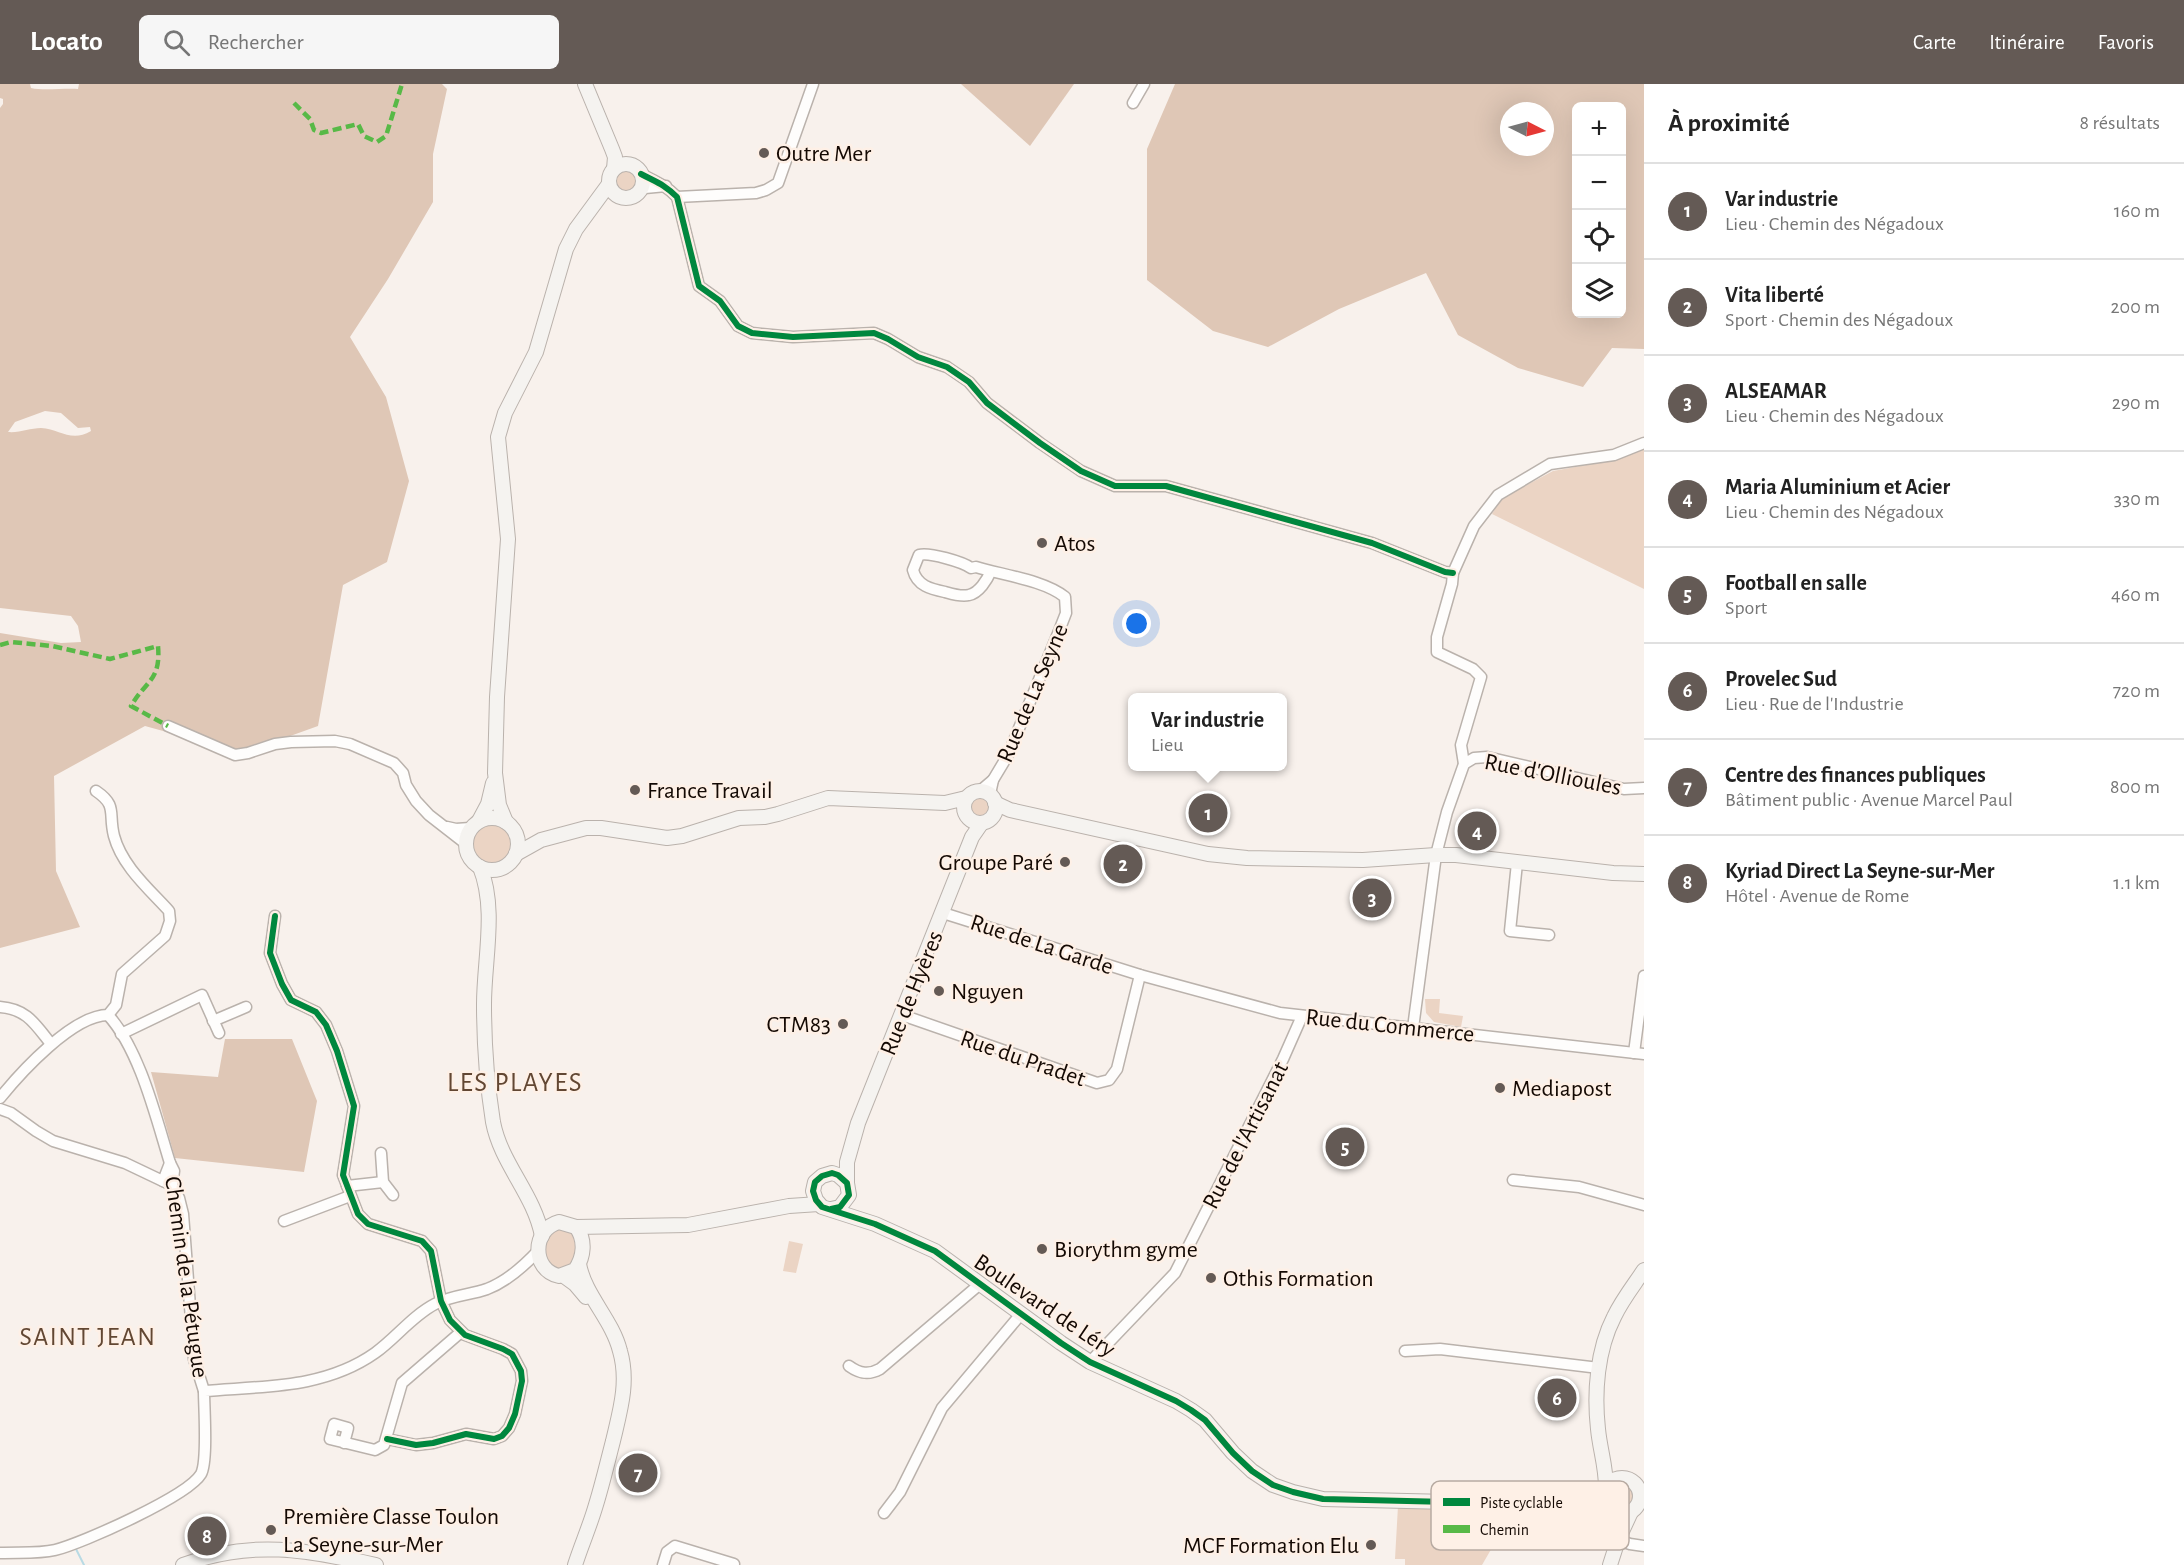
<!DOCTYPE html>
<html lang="fr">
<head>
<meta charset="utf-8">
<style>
	:root { --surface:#fff; --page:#f6f6f6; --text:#222; --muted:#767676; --line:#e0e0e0; --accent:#645a55 }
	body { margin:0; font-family:"Alegreya Sans",sans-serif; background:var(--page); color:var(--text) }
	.controls { position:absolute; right:18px; top:18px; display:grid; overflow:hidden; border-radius:9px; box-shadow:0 6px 24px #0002 }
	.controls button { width:54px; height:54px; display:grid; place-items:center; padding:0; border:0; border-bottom:2px solid var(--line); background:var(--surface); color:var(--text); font:30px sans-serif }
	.compass { position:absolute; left:1500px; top:18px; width:54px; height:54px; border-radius:50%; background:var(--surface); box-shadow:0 6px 24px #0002; rotate:96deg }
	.you { position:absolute; left:1137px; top:540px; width:21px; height:21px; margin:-15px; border:4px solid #fff; border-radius:50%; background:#1a73e8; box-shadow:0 0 0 9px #1a73e833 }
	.badge { display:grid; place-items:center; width:39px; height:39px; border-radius:50%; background:var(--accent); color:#fff; font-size:20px; font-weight:700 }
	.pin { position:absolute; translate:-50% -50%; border:3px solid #fff; box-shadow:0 2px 6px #0006 }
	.popup { position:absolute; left:1128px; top:609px; width:159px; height:78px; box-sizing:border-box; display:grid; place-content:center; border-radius:9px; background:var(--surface); filter:drop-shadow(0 2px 4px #0005); font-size:20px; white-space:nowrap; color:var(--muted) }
	.popup b { font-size:22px; color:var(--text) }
	.popup::after { content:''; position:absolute; left:50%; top:100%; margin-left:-12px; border:12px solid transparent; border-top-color:var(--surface) }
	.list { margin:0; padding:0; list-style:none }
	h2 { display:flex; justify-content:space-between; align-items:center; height:78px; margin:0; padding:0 24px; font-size:26px }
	h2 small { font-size:20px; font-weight:400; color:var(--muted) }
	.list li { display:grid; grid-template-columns:39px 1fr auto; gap:18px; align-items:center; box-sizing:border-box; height:96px; padding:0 24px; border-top:2px solid var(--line) }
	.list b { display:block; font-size:22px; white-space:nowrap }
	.list p { margin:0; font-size:20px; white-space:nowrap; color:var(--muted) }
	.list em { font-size:20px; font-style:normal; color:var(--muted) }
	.icon { flex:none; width:33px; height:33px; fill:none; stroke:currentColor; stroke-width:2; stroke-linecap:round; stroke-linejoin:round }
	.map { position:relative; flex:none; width:1644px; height:1481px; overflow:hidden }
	header { display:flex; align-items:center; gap:36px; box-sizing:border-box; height:84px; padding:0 30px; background:var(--accent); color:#fff }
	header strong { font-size:28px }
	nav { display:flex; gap:33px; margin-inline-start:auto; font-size:21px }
	.search { width:420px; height:54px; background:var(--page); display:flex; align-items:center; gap:15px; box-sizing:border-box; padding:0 21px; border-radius:9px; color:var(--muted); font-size:22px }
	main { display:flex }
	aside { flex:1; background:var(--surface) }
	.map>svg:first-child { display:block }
	.green { fill:#ebd4c4 }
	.forest { fill:#dfc7b6; fill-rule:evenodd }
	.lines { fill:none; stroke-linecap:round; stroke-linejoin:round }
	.stream { stroke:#b8dae4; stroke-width:2 }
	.street-casing { stroke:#bab2ac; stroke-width:13 }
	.secondary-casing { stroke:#bab2ac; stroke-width:16 }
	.street { stroke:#fefdfc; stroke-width:10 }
	.secondary { stroke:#f5f3f0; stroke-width:14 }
	.quiet { stroke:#58b947; stroke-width:4.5; stroke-dasharray:9 4.5; stroke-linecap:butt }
	.cycleway-casing { stroke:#fef0e6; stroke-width:10 }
	.cycleway { stroke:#00873e; stroke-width:6 }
	.poi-dot { fill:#645a55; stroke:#fef0e6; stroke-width:2 }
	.labels { text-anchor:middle; stroke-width:5; stroke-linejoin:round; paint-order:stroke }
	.poi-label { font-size:24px; fill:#140903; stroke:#fef0e6; text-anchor:start }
	.street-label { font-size:24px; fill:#140903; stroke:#fef0e6 }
	.neighbourhood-label { font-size:26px; letter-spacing:1.5px; fill:#624733; stroke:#fef0e6 }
	.quarter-label { font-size:27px; letter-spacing:1.5px; fill:#624733; stroke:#fef0e6 }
	.key { fill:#fef0e6; stroke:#b8aba2; stroke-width:1.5 }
	.key-label { font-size:16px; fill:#140903 }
</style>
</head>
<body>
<header>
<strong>Locato</strong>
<div class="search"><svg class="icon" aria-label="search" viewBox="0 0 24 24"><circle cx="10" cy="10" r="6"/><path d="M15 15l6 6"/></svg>Rechercher</div>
<nav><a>Carte</a><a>Itinéraire</a><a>Favoris</a></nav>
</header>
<main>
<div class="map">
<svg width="1644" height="1481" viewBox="0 0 1644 1481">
	<rect width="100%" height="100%" fill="#f8f1ec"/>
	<g class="green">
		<circle cx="626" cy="97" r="17"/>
		<polygon points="1644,365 1644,505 1492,430 1501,415 1553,387 1614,376"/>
		<circle cx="979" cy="724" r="16"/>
		<circle cx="492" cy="760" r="26"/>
		<polygon points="1425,915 1440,915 1439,929 1463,932 1461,943 1434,938 1426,929"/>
		<polygon points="571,1140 582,1172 559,1192 538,1167 542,1152"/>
		<polygon points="789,1157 803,1160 796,1189 783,1187"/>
		<circle cx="1622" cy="1412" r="18"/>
		<polygon points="1398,1422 1514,1426 1482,1481 1405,1481 1405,1475 1395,1475"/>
	</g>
	<g class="forest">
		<path d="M 0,0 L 30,0 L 31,4 C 43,7 64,4 78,5 L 79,0 L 442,0 L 447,5 L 433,70 L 433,118 L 388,195 L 350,253 L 386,313 L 409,397 L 387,478 L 343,501 L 318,642 L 243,669 L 145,642 L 54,692 L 56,787 L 80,843 L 0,864 L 0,549 L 61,559 L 81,558 L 78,542 L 71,532 L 0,524 L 0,24 L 3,20 L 3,15 L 0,14 ZM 45,327 L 61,329 L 78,344 L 90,343 L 91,347 C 71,359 60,345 41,344 C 30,344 20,349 8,348 L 15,338 Z"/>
		<polygon points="961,0 1074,0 1030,62"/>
		<path d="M 1175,0 L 1644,0 L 1644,265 L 1612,264 L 1583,303 L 1518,284 L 1458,251 L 1426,189 L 1339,225 L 1268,263 L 1213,247 L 1147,196 L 1147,65 ZM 1622,22 L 1622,230 L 1576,230 L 1576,22 ZM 1509,27 L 1545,27 L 1545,63 L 1509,63 Z"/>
		<polygon points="225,955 292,955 317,1017 304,1088 175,1074 151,988 218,993"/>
	</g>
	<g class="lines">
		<polyline class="stream" points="75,1463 84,1481"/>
		<defs>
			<g id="street">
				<polyline points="1133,19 1144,0"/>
				<path d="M 641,90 C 656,98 664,100 677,113 L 699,202 L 720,217 L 738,242 L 752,249 L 793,253 L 874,249 L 888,255 L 918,273 L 947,283 L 969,298 L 987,319 L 1040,359 L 1081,387 L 1115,402 L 1166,402 L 1372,459 L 1445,488 L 1453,489"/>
				<polyline points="639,107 645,104 666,102"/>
				<polyline points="677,113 756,109 766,106 778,99 813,0"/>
				<path d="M 991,487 C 987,496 979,509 969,511 C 961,513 952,510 945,508 C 931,505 917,502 913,486 L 919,471 C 929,468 963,478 971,484 L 976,483 C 1002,491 1044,496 1065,513 L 1066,529 L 1059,547 L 1008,671 L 993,696"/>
				<polyline points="168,642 235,671 248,669 275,660 291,658 335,657 350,660 394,679 403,689 406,701 416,717 429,731 465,759"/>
				<polyline points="1464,680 1474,674 1487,673 1624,705 1644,704"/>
				<polyline points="980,707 993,696 990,710"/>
				<polyline points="447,743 456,745 470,744"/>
				<polyline points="1517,779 1510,847 1549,851"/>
				<polyline points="943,829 1140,891 1280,929 1644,970"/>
				<polyline points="275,832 270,869 282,900 291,916 316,928 326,941 337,967 354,1022 343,1091 358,1130 368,1140 422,1157 431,1167 441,1217 450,1236 465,1251 503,1265 512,1270 521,1287 522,1297 515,1330 509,1344 502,1352 494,1355 466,1350 433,1359 416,1361 387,1355"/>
				<path d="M 0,923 C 27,925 35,940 51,960"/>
				<path d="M 108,931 C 140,966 156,1034 170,1079"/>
				<polyline points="902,931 1097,999 1109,996 1117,985 1140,891"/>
				<polyline points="213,937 246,923"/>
				<polyline points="1413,944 1436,771 1447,728 1464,680 1461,661 1481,593 1473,585 1437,568 1437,553 1452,500 1453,489 1474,442 1498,411 1550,380 1614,371 1644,359"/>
				<polyline points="121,950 202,911 219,949"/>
				<polyline points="1634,969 1644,892"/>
				<path d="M 0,1014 C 21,988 73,931 108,931 L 116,921 L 122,890 L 165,852 L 170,837 L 169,827 C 149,805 122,782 114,752 C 108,729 118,722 96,707"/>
				<polyline points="0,1025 11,1029 36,1047 53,1057 125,1079 167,1099"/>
				<polyline points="381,1069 383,1098 393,1111"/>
				<polyline points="1513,1096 1579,1103 1644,1121"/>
				<polyline points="163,1097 170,1079 174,1087 172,1102 179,1114 183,1130 194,1275 204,1307"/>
				<polyline points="347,1102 383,1098"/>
				<polyline points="284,1137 350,1112"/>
				<polyline points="1405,1267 1440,1265 1599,1284"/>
				<polyline points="1090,1278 1175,1189 1283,975 1302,932"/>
				<path d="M 849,1282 C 860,1290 869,1291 880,1285 L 980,1200"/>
				<polyline points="344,1359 348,1344 334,1340 330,1355 375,1366 384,1361 402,1299 461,1248"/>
				<polyline points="884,1429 900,1408 942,1324 1021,1230"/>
				<polyline points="1618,1456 1630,1460 1644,1462"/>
				<path d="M 0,1469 C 18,1468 38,1470 55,1466 C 83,1459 188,1412 201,1390 C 208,1377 204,1324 204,1307 C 263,1302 324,1305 375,1269 C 396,1254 412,1232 435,1220 C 452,1211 470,1211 487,1205 C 508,1197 524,1182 538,1167"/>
				<polyline points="663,1481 667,1468 675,1462 734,1480"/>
			</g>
			<g id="secondary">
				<polyline points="585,0 612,65 615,73 614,85"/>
				<circle cx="626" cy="97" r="17"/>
				<circle cx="980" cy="723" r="16"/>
				<polyline points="995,719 1010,726 1208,770 1247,774 1363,776 1436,771 1456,771 1613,789 1644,790"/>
				<circle cx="492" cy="760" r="26"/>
				<polyline points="479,737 488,720 493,699"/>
				<polyline points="506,738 499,721 495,689 497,613 508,455 498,353 505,329 536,268 566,165 576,145 609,100"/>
				<polyline points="516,770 541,756 586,744 601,744 667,754 682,752 739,734 765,733 778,730 828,714 945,719 966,714"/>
				<path d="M 480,783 C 497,825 484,876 484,920 C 484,959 487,1000 493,1038 C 501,1080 534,1110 542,1152"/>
				<polyline points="847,1099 847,1078 858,1039 972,753 981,740"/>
				<polyline points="831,1125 840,1123 849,1111 847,1099 838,1091 832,1089 822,1092 815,1098 813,1107 816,1116 822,1123 875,1140 935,1167 1061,1259 1090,1278 1176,1317 1191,1326 1205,1336 1233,1369 1252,1387 1273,1401 1293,1408 1323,1415 1491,1419 1565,1425 1609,1424"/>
				<path d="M 559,1138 L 576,1143 C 586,1156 584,1173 575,1186 L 559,1192 C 531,1186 532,1145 559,1138 Z"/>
				<polyline points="576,1143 688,1141 789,1122 819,1120"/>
				<polyline points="564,1192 575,1200 586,1213"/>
				<circle cx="1622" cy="1412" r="18"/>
				<path d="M 1606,1404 C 1606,1382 1600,1366 1598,1345 C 1594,1309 1597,1266 1614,1233 C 1622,1216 1634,1201 1644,1186"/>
				<path d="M 183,1481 C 250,1455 308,1466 376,1481"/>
				<path d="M 575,1481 C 581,1462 589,1444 595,1424 C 602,1402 607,1380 613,1357 C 620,1327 629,1298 620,1267 C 612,1235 585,1212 579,1180"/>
				<polyline points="1610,1481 1618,1456 1631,1428"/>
			</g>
		</defs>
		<use href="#street" class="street-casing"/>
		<use href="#secondary" class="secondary-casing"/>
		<use href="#street" class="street"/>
		<use href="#secondary" class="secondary"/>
		<g class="quiet">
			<polyline points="294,19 310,35 314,46 321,49 358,40 364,52 377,58 386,52 402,0"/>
			<path d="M 0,561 L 11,558 L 52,562 L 110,575 L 158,562 C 161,597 146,596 131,622 L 168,642"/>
		</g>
		<defs>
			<g id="cycleway">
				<path d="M 641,90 C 656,98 664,100 677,113 L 699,202 L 720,217 L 738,242 L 752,249 L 793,253 L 874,249 L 888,255 L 918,273 L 947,283 L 969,298 L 987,319 L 1040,359 L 1081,387 L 1115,402 L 1166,402 L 1372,459 L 1445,488 L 1453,489"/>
				<polyline points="275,832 270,869 282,900 291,916 316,928 326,941 337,967 354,1022 343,1091 358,1130 368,1140 422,1157 431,1167 441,1217 450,1236 465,1251 503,1265 512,1270 521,1287 522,1297 515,1330 509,1344 502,1352 494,1355 466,1350 433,1359 416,1361 387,1355"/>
				<polyline points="831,1125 840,1123 849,1111 847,1099 838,1091 832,1089 822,1092 815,1098 813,1107 816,1116 822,1123 875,1140 935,1167 1061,1259 1090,1278 1176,1317 1191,1326 1205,1336 1233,1369 1252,1387 1273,1401 1293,1408 1323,1415 1491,1419 1565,1425 1609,1424"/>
			</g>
		</defs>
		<use href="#cycleway" class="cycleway-casing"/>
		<use href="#cycleway" class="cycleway"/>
	</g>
	<g class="poi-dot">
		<circle cx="764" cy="69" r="6"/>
		<circle cx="1042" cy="459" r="6"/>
		<circle cx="635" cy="706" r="6"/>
		<circle cx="1065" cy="778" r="6"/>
		<circle cx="939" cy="907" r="6"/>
		<circle cx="843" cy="940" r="6"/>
		<circle cx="1500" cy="1004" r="6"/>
		<circle cx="1042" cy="1165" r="6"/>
		<circle cx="1211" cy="1194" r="6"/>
		<circle cx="271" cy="1446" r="6"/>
		<circle cx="1371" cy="1461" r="6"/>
	</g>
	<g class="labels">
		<g class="poi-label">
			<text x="776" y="77">Outre Mer</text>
			<text x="1054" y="467">Atos</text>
			<text x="647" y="714">France Travail</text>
			<text x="1053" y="786" text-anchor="end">Groupe Paré</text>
			<text x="951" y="915">Nguyen</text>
			<text x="831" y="948" text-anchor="end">CTM83</text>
			<text x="1512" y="1012">Mediapost</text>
			<text x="1054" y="1173">Biorythm gyme</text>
			<text x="1223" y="1202">Othis Formation</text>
			<text x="283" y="1440">Première Classe Toulon<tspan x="283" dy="28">La Seyne-sur-Mer</tspan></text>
			<text x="1359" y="1469" text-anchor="end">MCF Formation Elu</text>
		</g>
		<g class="street-label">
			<text transform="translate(1032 609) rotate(-67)" y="8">Rue de La Seyne</text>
			<text transform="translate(1553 690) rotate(11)" y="8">Rue d'Ollioules</text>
			<text transform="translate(1042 860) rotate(18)" y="8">Rue de La Garde</text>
			<text transform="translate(911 909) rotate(-68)" y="8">Rue de Hyères</text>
			<text transform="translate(1390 941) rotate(6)" y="8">Rue du Commerce</text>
			<text transform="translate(1023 974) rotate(19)" y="8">Rue du Pradet</text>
			<text transform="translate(1245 1051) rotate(-63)" y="8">Rue de l'Artisanat</text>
			<text transform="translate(187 1193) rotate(82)" y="8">Chemin de la Pétugue</text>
			<text transform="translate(1045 1221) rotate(34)" y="8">Boulevard de Léry</text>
		</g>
		<g class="neighbourhood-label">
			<text x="88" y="1261">SAINT JEAN</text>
		</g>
		<g class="quarter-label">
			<text x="515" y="1007">LES PLAYES</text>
		</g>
	</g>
	<rect x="1431" y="1397" width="198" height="69" rx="9" class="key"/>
	<rect x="1443" y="1414" width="27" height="8" fill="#00873e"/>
	<rect x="1443" y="1441" width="27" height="8" fill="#58b947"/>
	<g class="key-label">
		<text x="1480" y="1424">Piste cyclable</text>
		<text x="1480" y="1451">Chemin</text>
	</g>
</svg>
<div class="controls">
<button>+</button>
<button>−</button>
<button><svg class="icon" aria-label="locate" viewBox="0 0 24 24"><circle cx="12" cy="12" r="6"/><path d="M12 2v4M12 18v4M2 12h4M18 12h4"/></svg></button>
<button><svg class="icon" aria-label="layers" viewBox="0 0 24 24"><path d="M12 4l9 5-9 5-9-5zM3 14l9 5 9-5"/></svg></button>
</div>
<svg class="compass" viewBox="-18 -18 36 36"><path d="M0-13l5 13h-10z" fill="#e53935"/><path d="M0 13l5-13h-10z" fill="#767676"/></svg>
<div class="you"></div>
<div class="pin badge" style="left:1208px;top:729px">1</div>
<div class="popup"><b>Var industrie</b>Lieu</div>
<div class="pin badge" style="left:1123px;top:780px">2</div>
<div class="pin badge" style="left:1372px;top:814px">3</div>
<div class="pin badge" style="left:1477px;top:747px">4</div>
<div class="pin badge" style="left:1345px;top:1063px">5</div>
<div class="pin badge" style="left:1557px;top:1314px">6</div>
<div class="pin badge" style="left:638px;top:1389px">7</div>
<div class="pin badge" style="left:207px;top:1452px">8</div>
</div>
<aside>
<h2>À proximité<small>8 résultats</small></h2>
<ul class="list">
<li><span class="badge">1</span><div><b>Var industrie</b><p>Lieu · Chemin des Négadoux</p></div><em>160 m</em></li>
<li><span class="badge">2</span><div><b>Vita liberté</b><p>Sport · Chemin des Négadoux</p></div><em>200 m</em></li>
<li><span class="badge">3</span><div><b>ALSEAMAR</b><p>Lieu · Chemin des Négadoux</p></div><em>290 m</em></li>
<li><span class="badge">4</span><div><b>Maria Aluminium et Acier</b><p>Lieu · Chemin des Négadoux</p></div><em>330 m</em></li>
<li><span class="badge">5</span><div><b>Football en salle</b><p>Sport</p></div><em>460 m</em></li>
<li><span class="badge">6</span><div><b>Provelec Sud</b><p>Lieu · Rue de l'Industrie</p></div><em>720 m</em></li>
<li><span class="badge">7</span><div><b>Centre des finances publiques</b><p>Bâtiment public · Avenue Marcel Paul</p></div><em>800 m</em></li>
<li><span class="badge">8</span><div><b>Kyriad Direct La Seyne-sur-Mer</b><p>Hôtel · Avenue de Rome</p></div><em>1.1 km</em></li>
</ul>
</aside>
</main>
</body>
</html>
